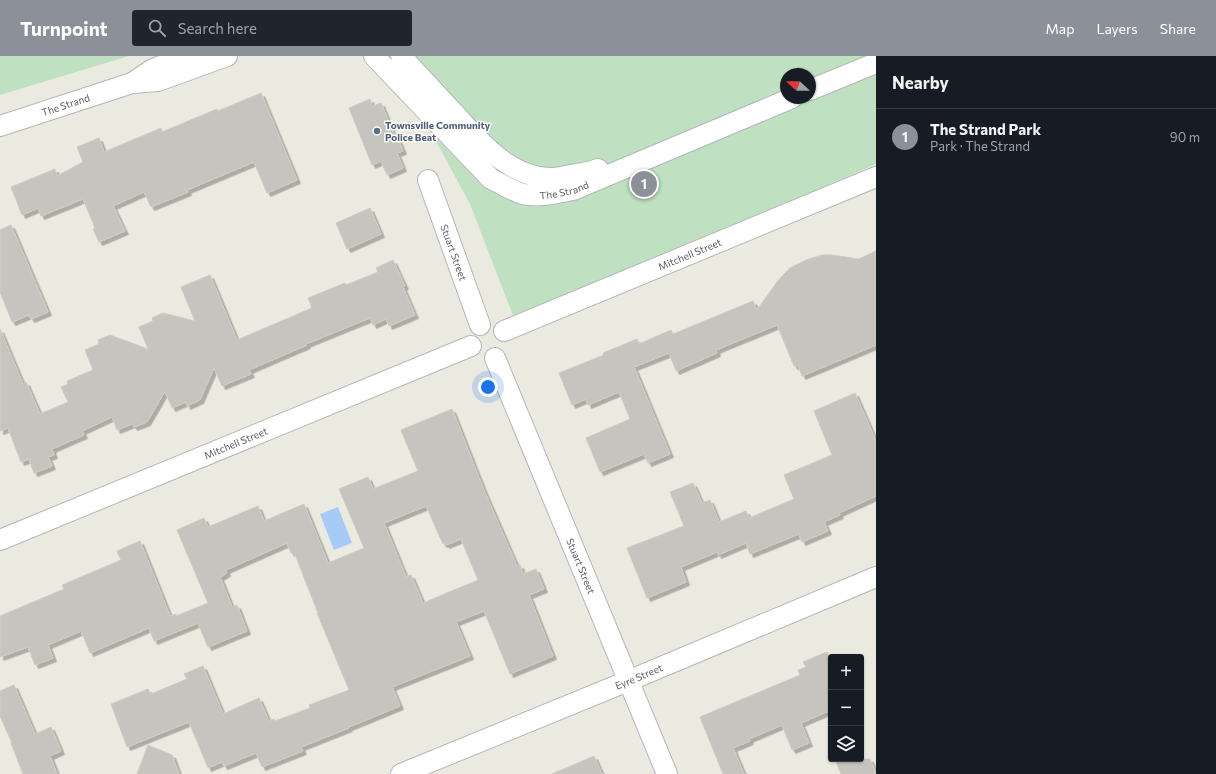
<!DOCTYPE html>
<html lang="en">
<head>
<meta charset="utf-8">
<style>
	:root { --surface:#171b24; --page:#20242c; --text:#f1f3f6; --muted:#9ea1a6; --line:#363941; --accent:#8c9099 }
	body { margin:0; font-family:Commissioner,sans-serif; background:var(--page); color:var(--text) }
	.controls { position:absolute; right:12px; bottom:12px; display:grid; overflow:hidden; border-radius:4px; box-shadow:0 1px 3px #0004 }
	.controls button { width:36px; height:36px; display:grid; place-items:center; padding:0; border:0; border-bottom:1px solid var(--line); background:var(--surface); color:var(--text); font:20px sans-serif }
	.compass { position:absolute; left:780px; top:12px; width:36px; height:36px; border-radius:50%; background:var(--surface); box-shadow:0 1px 3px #0004; rotate:291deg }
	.you { position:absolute; left:488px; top:331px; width:14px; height:14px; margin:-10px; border:3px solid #fff; border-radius:50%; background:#1a73e8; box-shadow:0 0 0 6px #1a73e833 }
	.badge { display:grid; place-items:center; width:26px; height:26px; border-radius:50%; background:var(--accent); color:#fff; font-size:13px; font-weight:700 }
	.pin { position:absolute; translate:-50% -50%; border:2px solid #fff; box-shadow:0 1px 4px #0006 }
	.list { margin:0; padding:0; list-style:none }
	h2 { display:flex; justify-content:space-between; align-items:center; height:52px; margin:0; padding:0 16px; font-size:17px }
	h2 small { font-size:13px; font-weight:400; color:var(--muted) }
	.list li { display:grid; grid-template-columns:26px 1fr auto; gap:12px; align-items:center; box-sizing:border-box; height:56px; padding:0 16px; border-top:1px solid var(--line) }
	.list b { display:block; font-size:15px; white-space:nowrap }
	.list p { margin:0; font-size:13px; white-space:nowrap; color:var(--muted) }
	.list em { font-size:13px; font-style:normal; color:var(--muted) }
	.icon { flex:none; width:22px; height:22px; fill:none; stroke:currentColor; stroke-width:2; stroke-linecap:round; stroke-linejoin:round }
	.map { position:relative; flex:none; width:876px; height:718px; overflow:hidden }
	header { display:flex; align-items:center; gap:24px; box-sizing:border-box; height:56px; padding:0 20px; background:var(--accent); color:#fff }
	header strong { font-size:19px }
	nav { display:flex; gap:22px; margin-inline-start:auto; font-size:14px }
	.search { width:280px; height:36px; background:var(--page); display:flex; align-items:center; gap:10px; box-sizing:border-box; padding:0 14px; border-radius:4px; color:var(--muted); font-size:15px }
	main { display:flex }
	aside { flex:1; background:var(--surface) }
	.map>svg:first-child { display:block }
	.green { fill:#bfe1c2; fill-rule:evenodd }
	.water { fill:#a5cbf6 }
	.building { fill:#c6c4be; stroke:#cfcbc0; fill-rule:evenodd; filter:url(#shadow) }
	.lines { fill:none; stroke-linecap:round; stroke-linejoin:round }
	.street-casing { stroke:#b3b6ba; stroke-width:22 }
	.street { stroke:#fff; stroke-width:20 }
	.service-dot { fill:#5c6f8a; stroke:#fff; stroke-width:1.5 }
	.labels { text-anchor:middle; stroke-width:3; stroke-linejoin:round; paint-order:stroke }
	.street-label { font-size:10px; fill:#595c60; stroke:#fff }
	.service-label { font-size:10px; font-weight:bold; fill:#4e5e75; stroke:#fff; text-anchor:start }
</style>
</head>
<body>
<header>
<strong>Turnpoint</strong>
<div class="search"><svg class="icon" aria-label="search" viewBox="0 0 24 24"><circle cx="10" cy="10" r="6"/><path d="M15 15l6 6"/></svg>Search here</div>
<nav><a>Map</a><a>Layers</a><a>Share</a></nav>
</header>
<main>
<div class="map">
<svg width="876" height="718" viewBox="0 0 876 718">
	<defs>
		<filter id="shadow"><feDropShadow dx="3.5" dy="3.5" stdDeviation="0" flood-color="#0004"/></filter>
	</defs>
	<rect width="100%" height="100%" fill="#ebeae1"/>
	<g class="green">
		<polygon points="0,0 129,0 0,39"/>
		<path d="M 382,0 L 389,0 L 392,3 L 391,0 L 876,0 L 876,108 L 515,265 L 470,148 L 400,19 ZM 786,18 L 810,18 L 810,42 L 786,42 Z"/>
	</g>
	<polygon class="water" points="338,451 352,487 334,494 320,458"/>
	<g class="building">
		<polygon points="261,37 297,124 267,137 254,106 187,134 188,136 151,151 144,136 113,150 125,175 99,186 93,173 95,172 83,143 41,160 38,152 22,159 11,131 55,113 57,120 83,106 77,91 99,82 104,96 161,72 162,76 217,53 218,55"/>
		<polygon points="370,43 372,50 381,47 395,81 397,80 403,95 397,97 403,112 387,119 381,105 372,109 349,52"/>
		<polygon points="370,152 381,178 347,193 336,167"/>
		<polygon points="11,169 48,256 31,263 29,259 12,266 0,236 0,174"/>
		<polygon points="876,195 876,289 802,320 798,309 794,310 777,269 716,294 717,297 676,315 669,297 634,311 670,398 648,407 644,398 600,416 586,382 630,363 619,336 588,349 586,343 572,349 559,317 604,299 603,297 637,283 639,288 671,274 673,278 753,245 757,254 777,226 783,219 790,212 806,204 822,199 832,199 859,203"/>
		<polygon points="393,204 405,230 403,231 415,259 389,270 386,263 373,269 370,262 306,288 307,289 249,314 251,318 222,330 214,312 200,344 187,350 186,346 172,352 165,335 147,366 134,371 132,368 117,374 112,361 82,375 84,379 52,393 54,399 48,401 52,410 34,417 29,403 21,406 8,372 0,375 0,273 23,328 26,326 40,358 68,346 61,331 68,328 67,325 93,314 85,294 99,288 98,284 110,279 148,293 139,271 153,265 152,262 163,257 195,265 181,231 210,219 237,284 312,252 308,242 345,227 346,229 378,216 376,212"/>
		<polygon points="855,337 876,385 876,440 839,457 840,459 824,466 828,475 802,486 799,478 750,498 746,487 718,499 717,496 681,511 686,526 647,542 627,492 684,470 670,436 693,427 702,447 710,444 719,466 746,455 749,462 794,443 784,419 832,399 814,355"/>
		<path d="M 452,353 L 483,432 L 517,510 L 520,509 L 523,518 L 536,513 L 544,533 L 529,539 L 553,600 L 510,618 L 484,555 L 456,566 L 470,600 L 392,631 L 400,650 L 349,671 L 349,672 L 301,691 L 303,695 L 262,711 L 256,697 L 224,710 L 222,706 L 208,712 L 189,666 L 127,691 L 111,648 L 148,633 L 151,638 L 187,623 L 184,618 L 203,610 L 223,658 L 259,642 L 269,665 L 274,663 L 275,665 L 310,652 L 309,649 L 349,634 L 317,557 L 318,557 L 294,496 L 291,497 L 287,487 L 226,514 L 227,517 L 220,521 L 232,551 L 237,549 L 247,575 L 208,591 L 198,567 L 154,585 L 149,572 L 90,597 L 81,575 L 48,589 L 53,602 L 35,609 L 28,591 L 0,601 L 0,560 L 64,533 L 62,529 L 121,504 L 117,495 L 140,485 L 170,560 L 176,558 L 176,560 L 208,547 L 177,474 L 204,462 L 208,471 L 258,450 L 264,465 L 304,448 L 328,507 L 364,492 L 339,433 L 368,421 L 373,433 L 418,415 L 401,374 ZM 426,450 L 443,488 L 445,487 L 446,489 L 461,483 L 478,524 L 423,547 L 411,519 L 406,521 L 384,467 Z"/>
		<polygon points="827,596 831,606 831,654 801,667 809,687 792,694 782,669 749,683 750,685 733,692 744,718 723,718 700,661 800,619 798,614 806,611 803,606"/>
		<polygon points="14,629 35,678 51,671 61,695 50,700 57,718 23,718 11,687 12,687 0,660 0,635"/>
		<polygon points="148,689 172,699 179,718 137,718"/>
		<polygon points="594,700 602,718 552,718"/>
		<polygon points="835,703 870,703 876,718 841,718"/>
	</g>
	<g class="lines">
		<defs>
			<g id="street">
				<polyline points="187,0 153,13 132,27 158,25 227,0"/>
				<path id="s1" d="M 374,0 L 491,123 C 502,128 512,135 523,138 C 539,142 557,137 573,134 L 792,42"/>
				<path d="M 401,0 C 419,19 437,39 455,58 C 480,86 511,123 553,122 C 559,122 566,120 571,119 C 580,117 589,117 598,113"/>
				<polyline points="810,34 876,7"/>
				<path id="s2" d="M 0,70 L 132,27"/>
				<path id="s3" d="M 428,124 L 480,269"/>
				<path id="s4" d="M 504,275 L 876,121"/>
				<path id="s5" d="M 495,302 L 667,718"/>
				<path id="s6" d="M 0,484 L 471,290"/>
				<path id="s7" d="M 401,718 L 628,625 L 876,521"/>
			</g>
		</defs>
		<use href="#street" class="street-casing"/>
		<use href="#street" class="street"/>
	</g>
	<circle class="service-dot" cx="377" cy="75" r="4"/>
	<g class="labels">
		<g class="street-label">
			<text dy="4" stroke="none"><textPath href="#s2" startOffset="69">The Strand</textPath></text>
			<text dy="4" stroke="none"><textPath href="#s1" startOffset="247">The Strand</textPath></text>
			<text dy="4" stroke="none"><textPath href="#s3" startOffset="77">Stuart Street</textPath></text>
			<text dy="4" stroke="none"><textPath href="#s4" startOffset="201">Mitchell Street</textPath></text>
			<text dy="4" stroke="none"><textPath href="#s6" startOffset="255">Mitchell Street</textPath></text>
			<text dy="4" stroke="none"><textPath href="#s5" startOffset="225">Stuart Street</textPath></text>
			<text dy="4" stroke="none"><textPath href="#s7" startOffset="257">Eyre Street</textPath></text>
		</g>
		<g class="service-label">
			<text x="385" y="73">Townsville Community<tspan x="385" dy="12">Police Beat</tspan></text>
		</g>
	</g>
</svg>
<div class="controls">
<button>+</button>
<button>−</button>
<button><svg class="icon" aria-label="layers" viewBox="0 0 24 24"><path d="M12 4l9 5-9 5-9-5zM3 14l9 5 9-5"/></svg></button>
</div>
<svg class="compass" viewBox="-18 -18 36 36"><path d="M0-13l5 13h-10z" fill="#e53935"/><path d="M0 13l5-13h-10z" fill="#9ea1a6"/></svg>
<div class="you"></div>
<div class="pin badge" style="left:644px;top:128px">1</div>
</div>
<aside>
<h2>Nearby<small></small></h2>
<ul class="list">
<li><span class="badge">1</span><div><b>The Strand Park</b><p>Park · The Strand</p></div><em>90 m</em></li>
</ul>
</aside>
</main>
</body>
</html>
